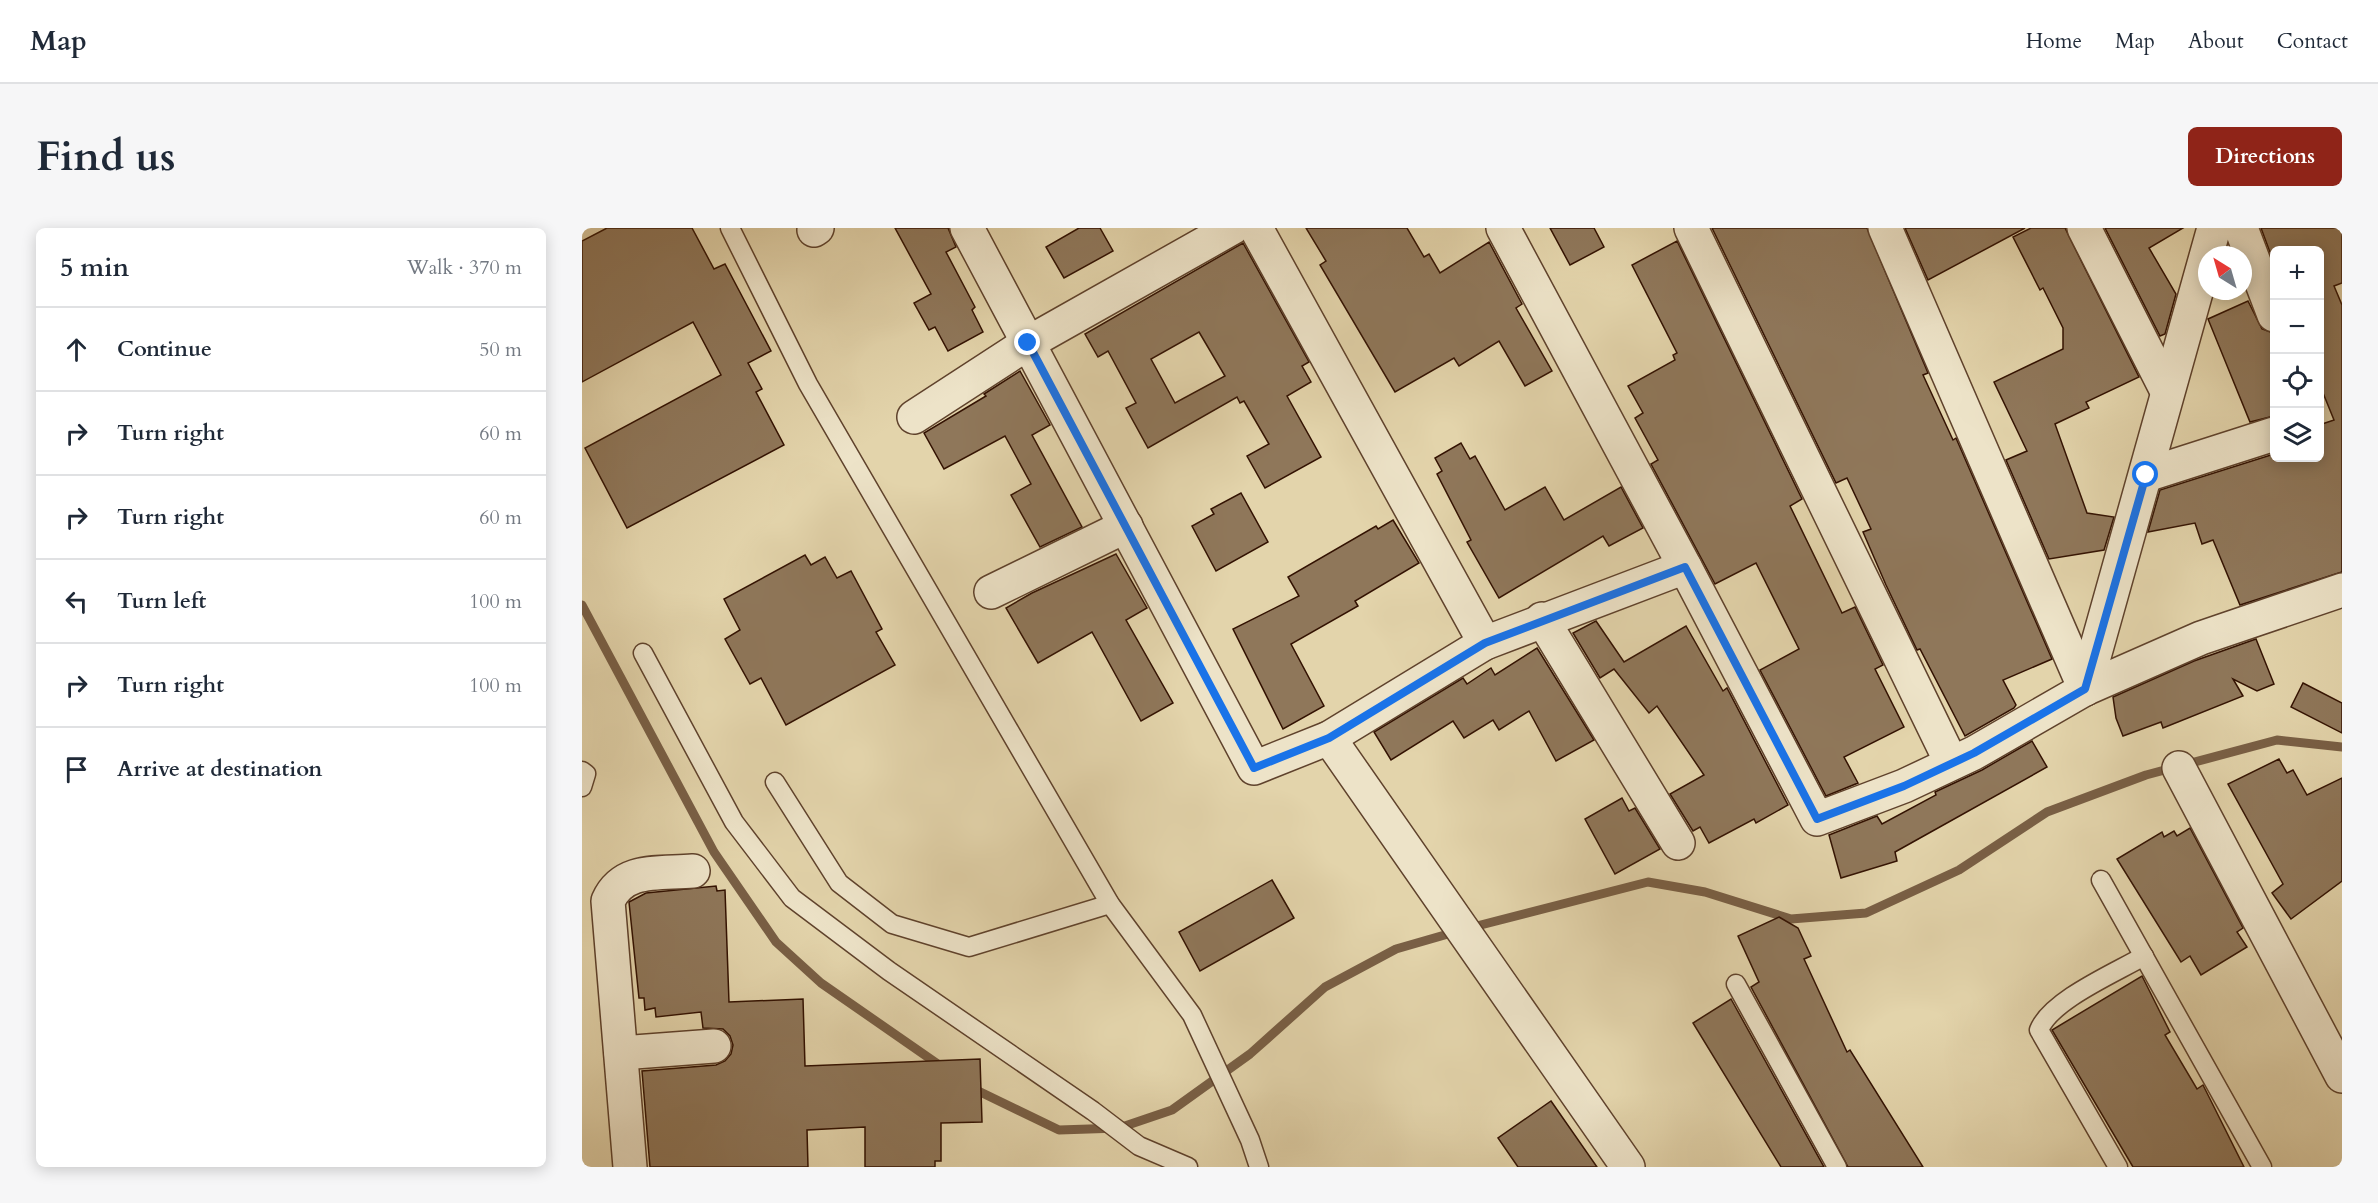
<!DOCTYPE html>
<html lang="en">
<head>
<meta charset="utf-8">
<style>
	:root { --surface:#fff; --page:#f6f6f7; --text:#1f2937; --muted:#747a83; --line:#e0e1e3; --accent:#8f2418 }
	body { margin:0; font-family:Cardo,serif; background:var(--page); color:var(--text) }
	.controls { position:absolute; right:18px; top:18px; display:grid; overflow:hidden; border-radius:9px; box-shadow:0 3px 15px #0003 }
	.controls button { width:54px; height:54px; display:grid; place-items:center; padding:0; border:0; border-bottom:2px solid var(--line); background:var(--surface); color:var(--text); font:30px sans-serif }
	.compass { position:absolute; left:1616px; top:18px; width:54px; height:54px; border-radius:50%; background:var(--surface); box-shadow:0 3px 15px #0003; rotate:323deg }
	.stop { position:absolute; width:18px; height:18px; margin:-14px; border:4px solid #1a73e8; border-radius:50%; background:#fff }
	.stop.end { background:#1a73e8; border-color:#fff; box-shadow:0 2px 6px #0008 }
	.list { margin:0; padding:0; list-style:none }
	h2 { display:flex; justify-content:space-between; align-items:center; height:78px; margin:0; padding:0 24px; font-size:26px }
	h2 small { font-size:20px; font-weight:400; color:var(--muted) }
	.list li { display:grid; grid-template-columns:39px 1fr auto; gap:18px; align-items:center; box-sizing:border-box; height:84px; padding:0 24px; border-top:2px solid var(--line) }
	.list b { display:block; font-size:22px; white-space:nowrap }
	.list em { font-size:20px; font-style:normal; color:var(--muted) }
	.icon { flex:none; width:33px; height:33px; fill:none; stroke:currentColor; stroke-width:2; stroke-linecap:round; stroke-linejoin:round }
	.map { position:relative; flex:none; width:1760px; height:939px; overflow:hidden; border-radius:9px }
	header { display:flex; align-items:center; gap:36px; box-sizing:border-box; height:84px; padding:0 30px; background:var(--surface); border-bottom:2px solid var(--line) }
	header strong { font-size:28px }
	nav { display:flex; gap:33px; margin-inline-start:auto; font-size:21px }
	.intro { display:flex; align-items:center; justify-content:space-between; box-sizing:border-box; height:144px; padding:0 36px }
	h1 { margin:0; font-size:42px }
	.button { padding:15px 27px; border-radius:9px; background:var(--accent); color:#fff; font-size:21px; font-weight:700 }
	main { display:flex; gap:36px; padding:0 36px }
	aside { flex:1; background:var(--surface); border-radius:9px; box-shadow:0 3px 15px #0003 }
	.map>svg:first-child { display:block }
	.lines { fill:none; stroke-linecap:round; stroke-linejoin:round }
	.stream { stroke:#795f45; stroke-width:9 }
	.building { fill:#8f775a; stroke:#331202; stroke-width:1.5; fill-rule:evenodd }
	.service-casing { stroke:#5f422c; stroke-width:21 }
	.minor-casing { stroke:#5f422c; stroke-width:36 }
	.service { stroke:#ede3c8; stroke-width:18 }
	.minor { stroke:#ede3c8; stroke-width:33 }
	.route { stroke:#1a73e8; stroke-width:8 }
</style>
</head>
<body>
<header>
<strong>Map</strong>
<nav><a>Home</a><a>Map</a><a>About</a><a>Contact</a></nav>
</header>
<div class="intro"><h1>Find us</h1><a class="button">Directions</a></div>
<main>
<aside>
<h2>5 min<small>Walk · 370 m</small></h2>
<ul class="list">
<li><svg class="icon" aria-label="ahead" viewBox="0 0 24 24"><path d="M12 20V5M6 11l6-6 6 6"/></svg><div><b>Continue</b></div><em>50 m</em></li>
<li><svg class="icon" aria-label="right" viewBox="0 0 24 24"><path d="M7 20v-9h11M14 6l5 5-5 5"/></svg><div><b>Turn right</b></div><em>60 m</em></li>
<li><svg class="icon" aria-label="right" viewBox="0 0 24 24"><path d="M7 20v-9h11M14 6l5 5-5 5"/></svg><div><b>Turn right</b></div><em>60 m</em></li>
<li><svg class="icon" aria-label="left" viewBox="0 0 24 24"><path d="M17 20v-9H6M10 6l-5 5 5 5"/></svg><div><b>Turn left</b></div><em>100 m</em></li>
<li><svg class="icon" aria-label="right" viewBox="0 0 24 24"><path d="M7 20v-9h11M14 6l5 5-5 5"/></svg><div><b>Turn right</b></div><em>100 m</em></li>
<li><svg class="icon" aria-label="arrive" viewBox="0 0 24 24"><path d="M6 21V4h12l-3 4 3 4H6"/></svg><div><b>Arrive at destination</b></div></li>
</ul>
</aside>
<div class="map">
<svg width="1760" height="939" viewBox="0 0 1760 939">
	<rect width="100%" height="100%" fill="#e3d4ab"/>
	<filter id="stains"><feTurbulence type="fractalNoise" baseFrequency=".00333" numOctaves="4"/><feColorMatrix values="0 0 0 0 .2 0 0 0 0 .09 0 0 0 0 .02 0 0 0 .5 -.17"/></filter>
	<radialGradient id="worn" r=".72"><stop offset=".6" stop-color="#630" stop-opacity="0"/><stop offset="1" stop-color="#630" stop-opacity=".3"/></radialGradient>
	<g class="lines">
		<g class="stream">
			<polyline points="0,377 132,624 194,714 239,755 360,839"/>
			<polyline points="887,700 1066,654 1123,664 1209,691 1284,685 1377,642 1465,584 1564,547 1695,512 1760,519"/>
			<polyline points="388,859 477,902 537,900 590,882 668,826 743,759 814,721 873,704"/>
		</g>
	</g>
	<g class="building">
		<polygon points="25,0 110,0 132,41 143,36 189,123 166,135 180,161 174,164 202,217 45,300 3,220 139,147 111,94 0,154 0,13"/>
		<polygon points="313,0 366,0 374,19 364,24 393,79 390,82 401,104 366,123 353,99 347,102 332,75 349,66"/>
		<polygon points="497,0 518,0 531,23 482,50 464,19"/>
		<polygon points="724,0 825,0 842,29 847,26 858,45 907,14 940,76 934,80 970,143 943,158 917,113 877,138 872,130 813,164 738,37 744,33"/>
		<polygon points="968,0 1012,0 1022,19 988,37"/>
		<polygon points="1130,0 1285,0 1346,145 1341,147 1371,212 1374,210 1470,431 1421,452 1434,477 1432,480 1383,508 1338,421 1335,422 1304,357 1281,304 1289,301 1265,250 1254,255"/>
		<polygon points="1323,0 1443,0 1346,52"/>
		<polygon points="1449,0 1483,0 1557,149 1504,174 1507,180 1473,196 1505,285 1532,289 1522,322 1467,331 1424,232 1445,223 1412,154 1481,121 1481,100 1461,60 1458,62 1431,9"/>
		<polygon points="1523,0 1601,0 1567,20 1594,66 1583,106 1578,108"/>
		<polygon points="1679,0 1760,0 1760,55 1752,58 1760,77 1760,344 1658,377 1631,312 1620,316 1613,295 1566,304 1578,262 1692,226 1692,230 1737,230 1737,197 1752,192 1737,155 1737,22 1692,22 1692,35"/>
		<polygon points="1095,13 1220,271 1208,278 1260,385 1273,379 1301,437 1293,441 1322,499 1262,529 1276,555 1244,568 1178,442 1217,421 1174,335 1133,356 1069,236 1076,232 1053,190 1061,185 1046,158 1093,132 1091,127 1095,125 1050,37"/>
		<path d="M 661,15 L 727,134 L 720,138 L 729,154 L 705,168 L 739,229 L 683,260 L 665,228 L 687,216 L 662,173 L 658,175 L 655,169 L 566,220 L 544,180 L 554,175 L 526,123 L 516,129 L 503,106 ZM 617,104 L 643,148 L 593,175 L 569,131 Z"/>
		<polygon points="1666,73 1680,101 1692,105 1692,188 1668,194 1626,91"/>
		<polygon points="438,143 468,197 450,207 500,299 458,319 429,267 449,256 423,208 362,241 342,205 404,168 402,166"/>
		<polygon points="879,215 888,231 893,228 923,282 963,259 982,292 1039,259 1061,300 1027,318 1021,308 917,370 885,314 889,312 855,246 860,243 853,230"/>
		<polygon points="659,265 686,314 634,343 610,298 632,286 629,281"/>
		<polygon points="811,292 837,335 773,373 776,378 709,416 742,478 701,501 651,401 717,368 706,349 794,298 796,301"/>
		<polygon points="534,326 565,380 544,392 591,475 559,493 510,404 456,435 424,380 450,365"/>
		<polygon points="223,327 229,337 243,329 255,350 269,343 300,401 294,404 313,437 204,497 179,450 168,456 143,411 158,402 142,371"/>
		<polygon points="1014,393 1042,434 1104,398 1141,463 1145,460 1206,577 1174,595 1172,591 1127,615 1118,599 1111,603 1088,566 1122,547 1075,478 1067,485 1032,441 1018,450 991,405"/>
		<polygon points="1674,411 1692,456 1675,463 1651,451 1661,468 1581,500 1579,494 1541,508 1534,490 1531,469 1612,433"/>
		<polygon points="955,420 1012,512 974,533 947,483 917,502 911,492 882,510 871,493 809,532 792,504 881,450 885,456 909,440 913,447"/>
		<polygon points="1721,455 1760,475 1760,505 1709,479"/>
		<polygon points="1450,513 1465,539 1313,624 1315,633 1259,650 1247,607 1295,588 1300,596 1354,567 1353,564 1400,542"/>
		<polygon points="1697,531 1705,545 1711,542 1725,567 1760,550 1760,653 1709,691 1690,665 1701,656 1646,556"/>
		<polygon points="1040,570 1047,583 1053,580 1078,621 1033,646 1003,591"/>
		<polygon points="1608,600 1661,700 1655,704 1665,719 1619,747 1608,728 1599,734 1535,631 1580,604 1582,609 1592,603 1595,608"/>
		<polygon points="690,652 712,690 618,743 597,704"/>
		<polygon points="134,658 135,663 143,662 147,774 221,771 223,838 398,831 400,894 359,895 359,933 353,933 353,939 283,939 283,899 225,902 226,939 68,939 60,843 134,837 143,833 149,826 151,817 148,808 141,801 121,800 119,784 74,789 73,780 63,782 62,770 57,770 47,674 64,665"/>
		<polygon points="1197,689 1216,700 1229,728 1222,731 1265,824 1268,822 1341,939 1266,939 1169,759 1177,754 1156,708"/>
		<polygon points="1560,748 1588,804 1583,807 1615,861 1621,857 1662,939 1551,939 1470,802"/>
		<polygon points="1149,771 1242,939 1199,939 1111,795"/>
		<polygon points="969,873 1015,939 936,939 916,910"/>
	</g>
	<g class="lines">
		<defs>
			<g id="service">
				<polyline points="148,0 226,156 528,676 610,787 668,912 677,939"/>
				<polyline points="61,425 152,594 210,670 307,743 511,883 557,918 606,939"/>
				<polyline points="0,543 4,546 0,559"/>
				<polyline points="193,554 257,655 310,696 387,719 528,676"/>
				<polyline points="1519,652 1680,939"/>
				<polyline points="1154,756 1255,939"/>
				<path d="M 1536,939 L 1457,802 C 1469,772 1533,745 1562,728"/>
			</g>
			<g id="minor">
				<polyline points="385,0 672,540 747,510 903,415 1103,339"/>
				<polyline points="674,0 903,415"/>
				<polyline points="921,0 1103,339 1235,591 1322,558 1392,525 1503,461 1619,410 1760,362"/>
				<polyline points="1109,0 1369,534"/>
				<polyline points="1303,0 1503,461"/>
				<polyline points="1502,0 1585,163"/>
				<polyline points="1659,0 1692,87"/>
				<polyline points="232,2 235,0"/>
				<polyline points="332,189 446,115 650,0"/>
				<polyline points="1564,247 1692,206"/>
				<polyline points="409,364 544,298"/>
				<polyline points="960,391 1096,615"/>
				<polyline points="1503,461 1632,0"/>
				<polyline points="747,510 1046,939"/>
				<polyline points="1597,540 1760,848"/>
				<polyline points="39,825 132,818"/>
				<path d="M 48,939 L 26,673 C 41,639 77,646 111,643"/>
			</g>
		</defs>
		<use href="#service" class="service-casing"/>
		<use href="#minor" class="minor-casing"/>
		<use href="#service" class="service"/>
		<use href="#minor" class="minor"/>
	</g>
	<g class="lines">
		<polyline class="route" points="446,115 672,540 747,510 903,415 1103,339 1235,591 1322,558 1392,525 1503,461 1564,247"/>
	</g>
	<rect width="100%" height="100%" filter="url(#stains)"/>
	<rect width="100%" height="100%" fill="url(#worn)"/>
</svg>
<div class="controls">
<button>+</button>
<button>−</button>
<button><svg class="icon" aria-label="locate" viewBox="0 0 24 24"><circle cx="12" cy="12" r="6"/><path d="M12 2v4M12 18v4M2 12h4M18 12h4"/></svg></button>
<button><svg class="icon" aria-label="layers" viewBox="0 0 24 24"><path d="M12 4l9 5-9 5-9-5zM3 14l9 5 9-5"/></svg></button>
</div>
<svg class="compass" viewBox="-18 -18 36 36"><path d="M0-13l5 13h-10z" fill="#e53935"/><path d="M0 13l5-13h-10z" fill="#747a83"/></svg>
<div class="stop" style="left:1564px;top:247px"></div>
<div class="stop end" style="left:446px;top:115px"></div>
</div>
</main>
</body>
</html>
